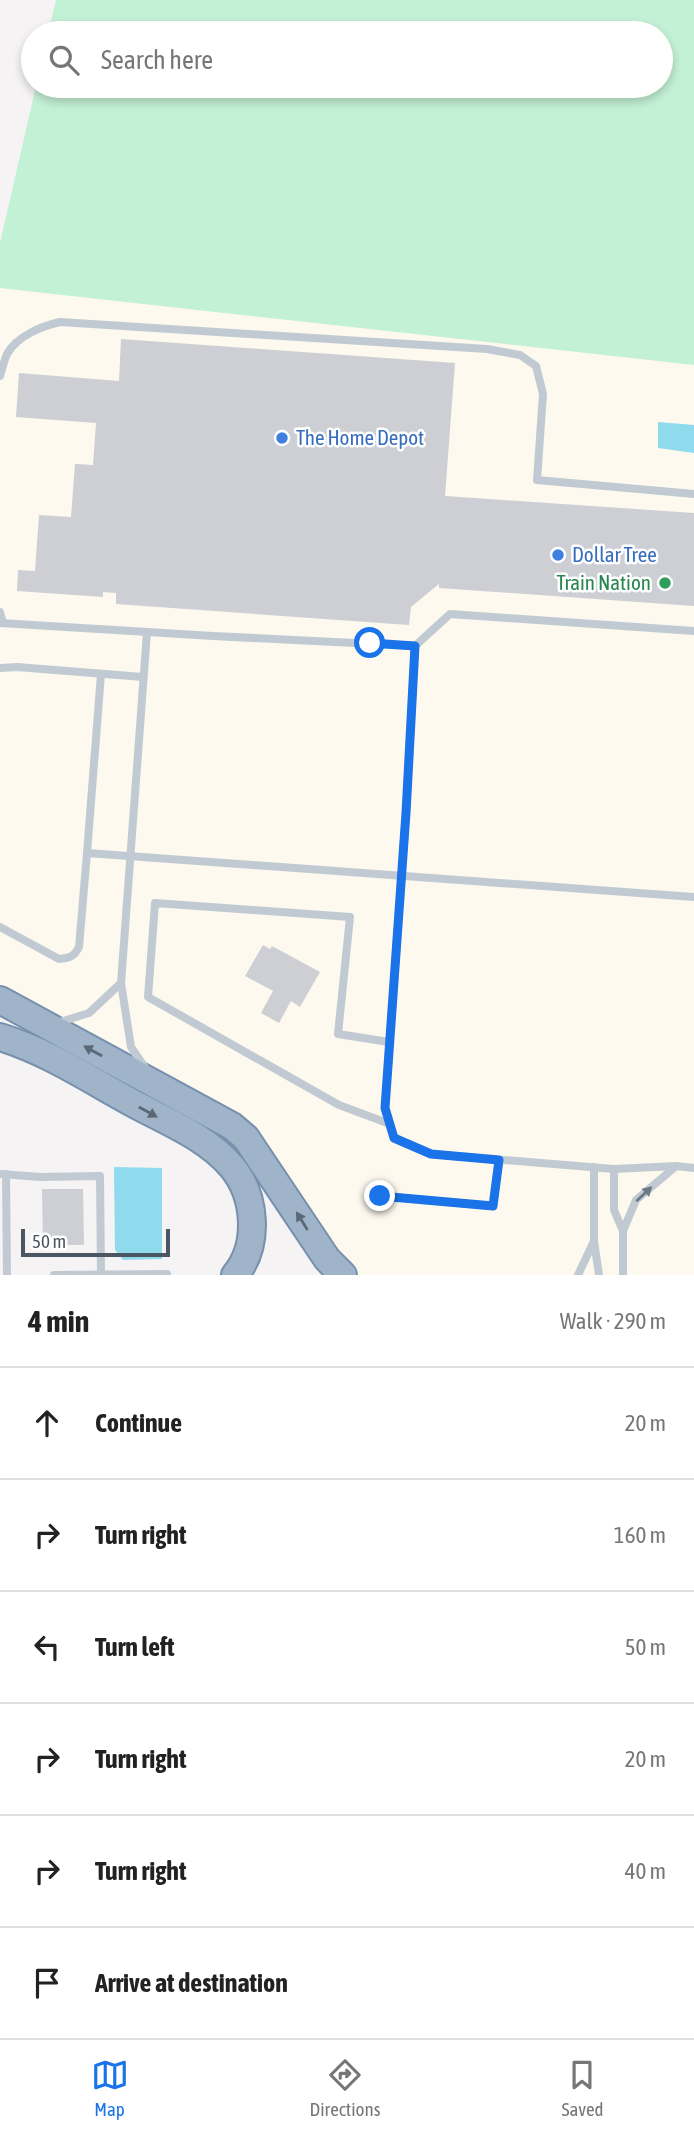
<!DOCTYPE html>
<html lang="en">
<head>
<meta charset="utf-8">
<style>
	:root { --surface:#fff; --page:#f6f6f6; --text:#222; --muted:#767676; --line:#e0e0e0; --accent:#1a73e8 }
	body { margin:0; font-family:"Asap Condensed",sans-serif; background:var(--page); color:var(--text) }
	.scale { position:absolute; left:21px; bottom:18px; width:149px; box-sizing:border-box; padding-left:7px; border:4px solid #4a5661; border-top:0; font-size:19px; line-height:24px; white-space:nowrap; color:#4a5661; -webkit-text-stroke:5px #fff; paint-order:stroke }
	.stop { position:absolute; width:21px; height:21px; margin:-16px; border:5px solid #1a73e8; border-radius:50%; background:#fff }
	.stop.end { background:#1a73e8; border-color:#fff; box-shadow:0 2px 7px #0008 }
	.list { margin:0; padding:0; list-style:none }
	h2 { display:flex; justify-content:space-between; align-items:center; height:91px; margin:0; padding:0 28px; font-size:30px }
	h2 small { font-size:23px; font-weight:400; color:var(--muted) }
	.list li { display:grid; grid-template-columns:46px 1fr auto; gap:21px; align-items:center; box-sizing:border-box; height:112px; padding:0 28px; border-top:2px solid var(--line) }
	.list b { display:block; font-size:26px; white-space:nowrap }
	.list em { font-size:23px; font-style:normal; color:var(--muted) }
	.icon { flex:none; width:38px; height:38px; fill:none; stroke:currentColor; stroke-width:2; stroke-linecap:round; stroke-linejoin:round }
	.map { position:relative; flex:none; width:694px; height:1275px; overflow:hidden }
	.search { position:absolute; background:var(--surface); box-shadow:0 4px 10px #0003; left:21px; right:21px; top:21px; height:77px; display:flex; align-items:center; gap:18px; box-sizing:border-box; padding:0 24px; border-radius:38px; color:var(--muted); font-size:26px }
	.sheet { height:763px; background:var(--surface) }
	nav { display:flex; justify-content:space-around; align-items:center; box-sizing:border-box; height:98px; border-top:2px solid var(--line); background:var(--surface); font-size:19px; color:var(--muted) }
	nav a { display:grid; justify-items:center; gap:4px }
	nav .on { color:var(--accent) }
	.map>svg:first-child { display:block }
	.commercial { fill:#fdf9ef }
	.green { fill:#c3f1d5 }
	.water { fill:#90daee }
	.building { fill:#cdcfd5 }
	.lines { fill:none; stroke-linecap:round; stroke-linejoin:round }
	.trunk-casing { stroke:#7690ad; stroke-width:30 }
	.service { stroke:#c1cad2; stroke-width:8 }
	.trunk { stroke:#9fb4c9; stroke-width:26 }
	.oneway { fill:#5b6976 }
	.oneway2 { fill:#6e7983 }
	.route { stroke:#1a73e8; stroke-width:9 }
	.shop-dot { fill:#3f7fe0; stroke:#fff; stroke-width:2.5 }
	.leisure-dot { fill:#2e9e5b; stroke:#fff; stroke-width:2.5 }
	.labels { text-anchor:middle; stroke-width:5; stroke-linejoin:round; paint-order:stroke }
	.shop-label { font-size:21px; fill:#366cbe; stroke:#fff; text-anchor:start }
	.leisure-label { font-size:21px; fill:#27864d; stroke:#fff; text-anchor:end }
</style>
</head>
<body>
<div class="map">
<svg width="694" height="1275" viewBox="0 0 694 1275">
	<rect width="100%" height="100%" fill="#f5f3f3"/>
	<polygon class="commercial" points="0,288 694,365 694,1275 356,1275 345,1265 241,1119 0,987"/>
	<polygon class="green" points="56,0 694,0 694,365 0,288 0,243 36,86 661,86 661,33 48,33"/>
	<g class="water">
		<polygon points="658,422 694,425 694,453 658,448"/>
		<polygon points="114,1167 162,1168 162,1259 123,1260 115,1250"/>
	</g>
	<g class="building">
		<polygon points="121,339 455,363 445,496 694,513 694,606 439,588 439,584 411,607 409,625 116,604 116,593 103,592 103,597 17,591 18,570 35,571 39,515 71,517 75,464 93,465 96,423 16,417 19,373 119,381"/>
		<polygon points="263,945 270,949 272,946 320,972 300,1007 291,1001 279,1023 261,1013 273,991 245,976"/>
		<polygon points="42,1189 83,1189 84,1245 43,1245"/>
	</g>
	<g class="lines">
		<defs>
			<g id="trunk">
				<polyline points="0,1000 232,1126 246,1138 327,1259 343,1275"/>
				<path d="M 0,1037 C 46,1051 87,1078 129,1101 C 163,1120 206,1136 232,1167 C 256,1196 260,1245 235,1275"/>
			</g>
		</defs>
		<use href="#trunk" class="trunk-casing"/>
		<g class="service">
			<path d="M 0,376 C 2,369 4,361 7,354 C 17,336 42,326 60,322 L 487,349 L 520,355 L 536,366 L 543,394 L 537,480 L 694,494"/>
			<polyline points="0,612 3,623"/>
			<polyline points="0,623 213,636 415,646 450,614 694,631"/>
			<polyline points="415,646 406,813 385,1108 394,1138 431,1154 614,1169 676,1166 694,1168"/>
			<polyline points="0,668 17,667 143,677"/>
			<polyline points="87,853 101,674"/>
			<path d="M 0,927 L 59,959 C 69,958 74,957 79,947 L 87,853 L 694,897"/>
			<polyline points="57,1023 89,1013 121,983"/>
			<polyline points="389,1042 338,1034 350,917 155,903 148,997 339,1105 390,1124"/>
			<polyline points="146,1069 131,1047 121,983 147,632"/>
			<polyline points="594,1167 594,1241 599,1275"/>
			<polyline points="614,1169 614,1210 623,1231 623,1275"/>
			<polyline points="0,1174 40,1177 100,1176 101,1274"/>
			<polyline points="6,1174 7,1275"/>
			<polyline points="380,1196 493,1206 499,1160"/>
			<polyline points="623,1231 636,1200 675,1167"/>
			<polyline points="54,1275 167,1274"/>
			<polyline points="578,1275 594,1241"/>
		</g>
		<use href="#trunk" class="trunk"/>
	</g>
	<defs><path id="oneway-solid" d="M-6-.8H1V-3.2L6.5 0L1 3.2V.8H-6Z" transform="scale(1.75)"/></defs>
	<g class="oneway">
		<use href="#oneway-solid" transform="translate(93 1051) rotate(-151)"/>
		<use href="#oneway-solid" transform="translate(148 1112) rotate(29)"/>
		<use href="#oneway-solid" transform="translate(302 1221) rotate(-122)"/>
	</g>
	<use class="oneway2" href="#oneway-solid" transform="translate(644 1194) rotate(-43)"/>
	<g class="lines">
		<polyline class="route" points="370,643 415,646 406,813 385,1108 394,1138 431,1154 499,1160 493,1206 380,1196"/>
	</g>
	<g class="shop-dot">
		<circle cx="282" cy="438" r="7"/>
		<circle cx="558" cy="555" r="7"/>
	</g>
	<circle class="leisure-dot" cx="665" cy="583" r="7"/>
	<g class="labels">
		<g class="shop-label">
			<text x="296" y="445">The Home Depot</text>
			<text x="572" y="562">Dollar Tree</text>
		</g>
		<g class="leisure-label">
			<text x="651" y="590">Train Nation</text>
		</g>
	</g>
</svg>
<div class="scale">50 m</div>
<div class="stop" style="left:370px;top:643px"></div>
<div class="stop end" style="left:380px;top:1196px"></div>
<div class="search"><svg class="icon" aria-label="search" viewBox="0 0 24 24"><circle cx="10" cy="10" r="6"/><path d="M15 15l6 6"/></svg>Search here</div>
</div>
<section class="sheet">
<h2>4 min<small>Walk · 290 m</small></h2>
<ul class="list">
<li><svg class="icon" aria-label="ahead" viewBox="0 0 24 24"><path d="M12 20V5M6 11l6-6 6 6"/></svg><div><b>Continue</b></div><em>20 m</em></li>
<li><svg class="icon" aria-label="right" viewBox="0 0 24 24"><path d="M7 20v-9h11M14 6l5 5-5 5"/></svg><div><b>Turn right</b></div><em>160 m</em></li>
<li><svg class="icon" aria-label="left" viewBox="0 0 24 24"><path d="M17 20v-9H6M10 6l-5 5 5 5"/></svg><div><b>Turn left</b></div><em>50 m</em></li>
<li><svg class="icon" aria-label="right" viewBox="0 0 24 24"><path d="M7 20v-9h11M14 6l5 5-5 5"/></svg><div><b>Turn right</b></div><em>20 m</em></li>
<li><svg class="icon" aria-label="right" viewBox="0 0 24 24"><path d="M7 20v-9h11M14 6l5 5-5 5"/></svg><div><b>Turn right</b></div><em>40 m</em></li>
<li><svg class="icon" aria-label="arrive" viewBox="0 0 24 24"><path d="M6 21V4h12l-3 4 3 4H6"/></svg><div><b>Arrive at destination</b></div></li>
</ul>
</section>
<nav>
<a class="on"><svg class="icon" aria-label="map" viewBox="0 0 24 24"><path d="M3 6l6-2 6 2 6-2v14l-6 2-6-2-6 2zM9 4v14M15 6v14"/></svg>Map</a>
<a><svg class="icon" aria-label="directions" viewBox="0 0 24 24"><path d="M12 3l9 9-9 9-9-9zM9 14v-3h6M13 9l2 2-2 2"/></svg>Directions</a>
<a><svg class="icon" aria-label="saved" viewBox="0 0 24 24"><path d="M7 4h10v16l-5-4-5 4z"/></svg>Saved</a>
</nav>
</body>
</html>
